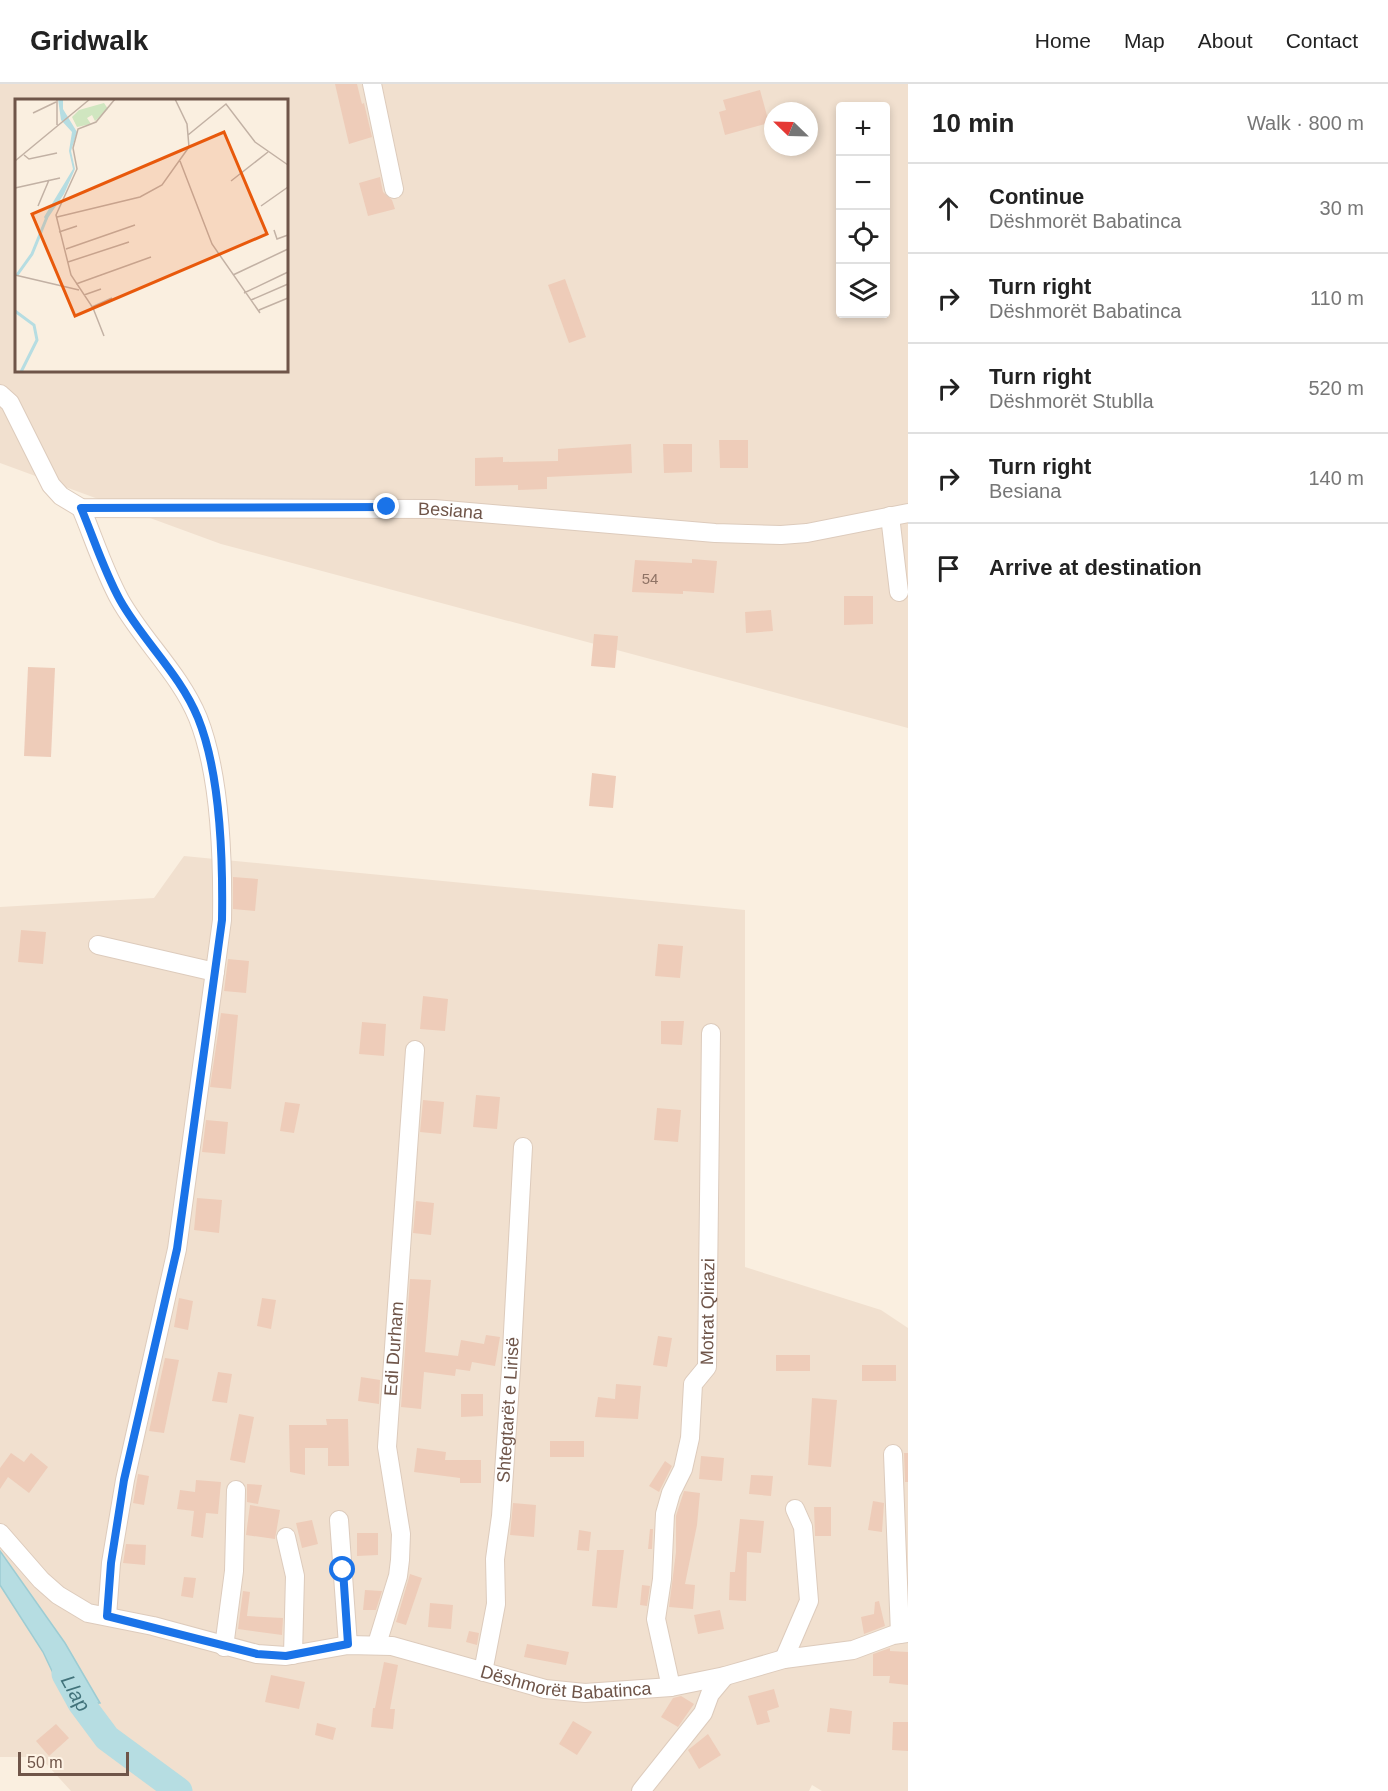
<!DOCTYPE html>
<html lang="en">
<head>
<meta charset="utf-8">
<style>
	:root { --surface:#fff; --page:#f6f6f6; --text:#222; --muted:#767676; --line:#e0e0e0 }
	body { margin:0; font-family:Helvetica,sans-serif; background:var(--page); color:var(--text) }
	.controls { position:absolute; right:18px; top:18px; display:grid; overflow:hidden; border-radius:6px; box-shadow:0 3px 9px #0003 }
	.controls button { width:54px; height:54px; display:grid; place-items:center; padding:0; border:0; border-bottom:2px solid var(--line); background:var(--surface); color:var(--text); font:30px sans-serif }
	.compass { position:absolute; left:764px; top:18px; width:54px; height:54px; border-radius:50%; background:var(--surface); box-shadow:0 3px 9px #0003; rotate:293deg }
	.scale { position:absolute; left:18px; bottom:15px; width:111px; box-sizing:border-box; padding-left:6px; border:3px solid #6f5549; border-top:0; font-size:16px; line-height:21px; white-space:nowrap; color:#6f5549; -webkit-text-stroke:4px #fef3e5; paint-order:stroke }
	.stop { position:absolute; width:18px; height:18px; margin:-14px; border:4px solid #1a73e8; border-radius:50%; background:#fff }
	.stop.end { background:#1a73e8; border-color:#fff; box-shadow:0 2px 6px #0008 }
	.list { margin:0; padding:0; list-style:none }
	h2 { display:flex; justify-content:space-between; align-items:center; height:78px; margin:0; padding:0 24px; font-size:26px }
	h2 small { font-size:20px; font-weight:400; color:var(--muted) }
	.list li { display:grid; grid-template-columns:39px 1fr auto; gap:18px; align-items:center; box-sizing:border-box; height:90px; padding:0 24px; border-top:2px solid var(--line) }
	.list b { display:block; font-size:22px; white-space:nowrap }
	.list p { margin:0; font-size:20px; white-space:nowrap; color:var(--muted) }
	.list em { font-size:20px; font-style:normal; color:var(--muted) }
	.icon { flex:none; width:33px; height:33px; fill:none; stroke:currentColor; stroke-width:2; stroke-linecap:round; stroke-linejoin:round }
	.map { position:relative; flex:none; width:908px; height:1707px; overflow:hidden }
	header { display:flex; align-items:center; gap:36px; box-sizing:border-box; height:84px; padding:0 30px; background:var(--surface); border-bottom:2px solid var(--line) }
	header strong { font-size:28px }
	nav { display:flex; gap:33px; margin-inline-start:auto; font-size:21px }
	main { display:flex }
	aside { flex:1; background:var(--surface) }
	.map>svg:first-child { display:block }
	.residential { fill:#f1e0cf; fill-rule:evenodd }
	.water { fill:#b6dde2; stroke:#9dccd3; stroke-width:1.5 }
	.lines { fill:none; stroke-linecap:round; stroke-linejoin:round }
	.river { stroke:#b6dde2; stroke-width:27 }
	.building { fill:#eeccb9 }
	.street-casing { stroke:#ddcbbc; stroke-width:20 }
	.street { stroke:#fff; stroke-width:18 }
	.route { stroke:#1a73e8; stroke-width:8 }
	.labels { text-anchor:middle; stroke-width:4.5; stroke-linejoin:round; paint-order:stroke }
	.number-label { font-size:15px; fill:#8f7365 }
	.street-label { font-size:18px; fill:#6f5549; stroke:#fef3e5 }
	.water-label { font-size:20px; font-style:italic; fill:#42737b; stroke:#fef3e5 }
	.inset-river { fill:none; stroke:#b6dde2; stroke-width:3 }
	.inset-road { fill:none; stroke:#c2b1a4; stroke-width:1.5 }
	.view { fill:#e8590c; fill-opacity:0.15; stroke:#e8590c; stroke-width:3 }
	.inset-edge { fill:none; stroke:#6f5549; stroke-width:3 }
</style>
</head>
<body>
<header>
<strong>Gridwalk</strong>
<nav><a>Home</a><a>Map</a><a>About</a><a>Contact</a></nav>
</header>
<main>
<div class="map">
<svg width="908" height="1707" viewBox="0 0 908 1707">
	<rect width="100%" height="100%" fill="#faefe0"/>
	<g class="residential">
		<path d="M 0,0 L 908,0 L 908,644 L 221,460 L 0,379 ZM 16,16 L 286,16 L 286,286 L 16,286 ZM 840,22 L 886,22 L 886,230 L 840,230 ZM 773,27 L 809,27 L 809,63 L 773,63 Z"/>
		<polygon points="184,772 745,826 745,1183 881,1226 908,1244 908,1707 822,1707 812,1701 809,1707 71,1707 40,1673 0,1673 0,823 154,814"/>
	</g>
	<polygon class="water" points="0,1467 65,1559 100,1619 69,1623 43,1568 0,1501"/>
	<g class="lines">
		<path class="river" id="s1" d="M 65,1590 L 81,1619 L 107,1654 L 179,1707"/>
	</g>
	<g class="building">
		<polygon points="335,0 357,0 362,20 364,19 372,53 349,60"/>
		<polygon points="760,6 769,39 725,51 719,28 726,26 723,16"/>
		<polygon points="380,93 383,108 392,116 395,125 368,132 359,99"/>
		<polygon points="565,195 586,253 569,259 548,201"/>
		<polygon points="719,356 748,356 748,384 720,384"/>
		<polygon points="631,360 632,389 547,393 547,405 518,406 518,401 475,402 475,374 503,373 503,378 558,377 558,365"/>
		<polygon points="663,360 692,360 692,388 664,389"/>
		<polygon points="692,475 717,477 714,509 683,507 683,510 632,508 635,476 692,479"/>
		<polygon points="844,512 873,512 873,540 844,541"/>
		<polygon points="771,526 773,547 746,549 745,528"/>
		<polygon points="594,550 618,552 615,584 591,582"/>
		<polygon points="28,583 55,584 51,673 24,672"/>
		<polygon points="592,689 616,692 613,724 589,722"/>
		<polygon points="233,793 258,795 255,827 233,825"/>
		<polygon points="21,846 46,848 43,880 18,878"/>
		<polygon points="658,860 683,862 680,894 655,892"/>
		<polygon points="228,875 249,877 246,909 224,907"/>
		<polygon points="423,912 448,915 445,947 420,945"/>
		<polygon points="221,929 238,931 231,1005 210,1003"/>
		<polygon points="661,937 684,937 682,961 661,960"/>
		<polygon points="362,938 386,940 384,972 359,970"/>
		<polygon points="476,1011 500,1013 497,1045 473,1043"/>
		<polygon points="423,1016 444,1018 441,1050 420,1048"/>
		<polygon points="285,1018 300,1020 294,1049 280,1047"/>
		<polygon points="657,1024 681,1026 678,1058 654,1056"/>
		<polygon points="206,1036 228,1038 225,1070 202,1068"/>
		<polygon points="197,1114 222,1116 219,1149 194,1146"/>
		<polygon points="416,1117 434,1119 431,1151 413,1149"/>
		<polygon points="410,1195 431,1196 425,1268 458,1272 461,1256 484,1260 486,1251 500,1253 495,1282 472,1278 470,1287 456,1285 455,1292 424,1288 421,1325 401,1323"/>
		<polygon points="179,1214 193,1217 188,1246 174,1243"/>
		<polygon points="262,1214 276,1216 271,1245 257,1242"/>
		<polygon points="658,1252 672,1254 667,1283 653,1281"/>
		<rect x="776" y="1271" width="34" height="16"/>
		<polygon points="165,1274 179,1276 164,1349 149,1347"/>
		<rect x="862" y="1281" width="34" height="16"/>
		<polygon points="218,1288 232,1290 227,1319 212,1317"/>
		<polygon points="361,1293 380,1296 379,1320 358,1317"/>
		<polygon points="616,1300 641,1302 638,1335 595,1333 598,1313 615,1315"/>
		<polygon points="461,1310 483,1310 483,1332 461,1333"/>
		<polygon points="812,1314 837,1316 831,1383 808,1381"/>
		<polygon points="239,1330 254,1333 245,1379 230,1376"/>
		<polygon points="326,1335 348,1335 349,1382 328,1382 328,1364 305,1364 305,1391 290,1388 289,1341 327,1341"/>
		<rect x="550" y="1357" width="34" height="16"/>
		<polygon points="417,1364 446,1368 445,1376 481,1376 481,1399 460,1399 460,1394 414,1388"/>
		<polygon points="11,1369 24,1378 31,1369 48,1383 29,1409 8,1393 0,1405 0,1384"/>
		<polygon points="904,1369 908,1369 908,1398 905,1398"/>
		<polygon points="701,1372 724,1374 722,1397 699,1395"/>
		<polygon points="665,1377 672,1382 659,1408 649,1402"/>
		<polygon points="138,1390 149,1392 144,1421 133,1419"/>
		<polygon points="751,1391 773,1392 771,1412 749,1410"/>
		<polygon points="196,1396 221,1398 218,1430 206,1429 203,1454 191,1452 194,1427 177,1425 180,1406 195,1408"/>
		<polygon points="247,1400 262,1401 258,1420 247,1418"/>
		<polygon points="684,1407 700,1409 697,1441 685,1500 695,1501 693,1525 669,1523 676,1468 676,1432"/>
		<polygon points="873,1417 884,1419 882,1448 868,1446"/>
		<polygon points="513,1419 536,1421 534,1453 510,1451"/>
		<polygon points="250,1421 280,1426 275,1455 246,1451"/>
		<polygon points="814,1423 831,1423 831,1452 815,1452"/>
		<polygon points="740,1435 764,1437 761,1469 747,1468 746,1517 729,1516 730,1488 735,1488"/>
		<polygon points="312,1436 318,1460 302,1464 296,1439"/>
		<polygon points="650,1445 653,1445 652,1465 648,1465"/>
		<polygon points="579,1446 591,1448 589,1467 577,1466"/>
		<polygon points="357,1449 378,1449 378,1471 357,1472"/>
		<polygon points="126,1460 146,1461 145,1481 123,1479"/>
		<polygon points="597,1466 624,1466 617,1524 592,1522"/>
		<polygon points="410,1490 422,1494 406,1541 396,1538"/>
		<polygon points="184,1493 196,1494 193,1514 181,1512"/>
		<polygon points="642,1501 650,1502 647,1522 640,1521"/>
		<polygon points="365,1506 382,1507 376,1526 363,1526"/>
		<polygon points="243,1507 250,1508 247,1532 283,1534 282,1551 238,1545"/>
		<polygon points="879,1517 885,1542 864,1550 861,1533 874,1530 875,1518"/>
		<polygon points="430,1519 453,1521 451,1545 428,1543"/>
		<polygon points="720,1526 724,1545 698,1550 694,1531"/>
		<polygon points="469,1547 479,1549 477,1561 466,1558"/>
		<polygon points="527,1560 569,1568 566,1581 524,1573"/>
		<polygon points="890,1564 890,1567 908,1568 908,1601 889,1599 890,1592 873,1592 873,1570"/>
		<polygon points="384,1578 398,1581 390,1625 395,1625 393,1645 371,1643 373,1624 375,1624"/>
		<polygon points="271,1591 305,1598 299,1625 265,1618"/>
		<polygon points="774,1605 779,1623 767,1627 770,1638 757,1641 748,1612"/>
		<polygon points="681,1612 694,1620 678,1643 661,1633 673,1614"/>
		<polygon points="830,1624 852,1627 850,1650 827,1648"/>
		<polygon points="573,1637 592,1648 577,1671 559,1660"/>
		<polygon points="893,1638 908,1638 908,1667 892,1666"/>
		<polygon points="317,1639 336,1644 333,1656 315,1651"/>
		<polygon points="56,1640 69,1654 49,1672 36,1657"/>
		<polygon points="708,1650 721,1671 699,1685 688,1666"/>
	</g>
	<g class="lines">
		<defs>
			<g id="street">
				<polyline points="372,0 394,105"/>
				<path id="s2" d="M 0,310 L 10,319 L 51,401 L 61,412 L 81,424 L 434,425 L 715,449 L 781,451 L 807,449 L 908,429"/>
				<path d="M 81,424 C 94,455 104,487 120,516 C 143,557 180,590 198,634 C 221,692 223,775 222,836 L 177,1165 L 125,1396 L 111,1479 L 107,1532"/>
				<polyline points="890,432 899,508"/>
				<polyline points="98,861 215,888"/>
				<polyline points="893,1370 900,1550"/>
				<polyline points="339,1436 348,1561"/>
				<path id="s3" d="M 0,1449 L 41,1496 L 58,1511 L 88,1529 L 153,1542 L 257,1570 L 286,1572 L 348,1561 L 392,1562 L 545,1605 L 585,1609 L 671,1603 L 725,1592 L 784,1575 L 853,1566 L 893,1551 L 908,1549"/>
				<polyline points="286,1453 295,1492 293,1571"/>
				<path id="s4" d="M 377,1560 L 398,1492 L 400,1476 L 401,1450 L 387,1363 L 415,966"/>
				<polyline points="224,1563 234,1487 236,1406"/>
				<polyline points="784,1575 809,1517 803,1443 795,1425"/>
				<path id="s5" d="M 483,1588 L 496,1520 L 495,1475 L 501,1432 L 511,1285 L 523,1063"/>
				<path id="s6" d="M 671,1603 L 656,1535 L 662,1495 L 665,1430 L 671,1409 L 683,1385 L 690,1354 L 693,1300 L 707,1283 L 711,949"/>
				<polyline points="641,1707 703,1629 710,1610 725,1592"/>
			</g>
		</defs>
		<use href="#street" class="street-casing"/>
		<use href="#street" class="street"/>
	</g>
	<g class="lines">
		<path class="route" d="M 343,1486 L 348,1560 L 286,1572 L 257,1570 L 107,1532 L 111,1479 L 124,1396 L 177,1165 L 222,836 C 223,775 221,691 198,634 C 180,590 143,557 120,516 C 104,487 94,455 81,424 L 387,423"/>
	</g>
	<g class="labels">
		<g class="number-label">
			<text x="650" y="500">54</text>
		</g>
		<g class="street-label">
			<text dy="6" stroke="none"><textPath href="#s2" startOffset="513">Besiana</textPath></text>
			<text dy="6" stroke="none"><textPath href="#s6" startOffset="387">Motrat Qiriazi</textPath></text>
			<text dy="6" stroke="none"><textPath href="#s4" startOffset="300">Edi Durham</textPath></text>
			<text dy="6" stroke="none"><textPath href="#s5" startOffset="264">Shtegtarët e Lirisë</textPath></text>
			<text dy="6" stroke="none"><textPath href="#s3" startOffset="609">Dëshmorët Babatinca</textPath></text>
		</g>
		<g class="water-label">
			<text dy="7" stroke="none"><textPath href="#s1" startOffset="22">Llap</textPath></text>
		</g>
	</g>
	<g transform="translate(15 15)">
		<rect width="273" height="273" fill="#faefe0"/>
		<path d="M 89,4 L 93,10 L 80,22 L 77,16 L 72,19 L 76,25 L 62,28 L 57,18 L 64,11 Z" fill="#d0e6c0"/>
		<path d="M 43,0 L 48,0 L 48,10 L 62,33 L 56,52 L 60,70 L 49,95 L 31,122 L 29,118 L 58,70 L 54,52 L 57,33 L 46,21 Z" fill="#b6dde2"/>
		<path class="inset-river" d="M 2,176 L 17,155 L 32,118M 0,212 L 19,226 L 22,241 L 6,273"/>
		<path class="inset-road" d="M 42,0 L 42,26M 18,14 L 41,3M 173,36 L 211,5 L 240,43 L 273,66M 9,56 L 14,60 L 42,54M 0,62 L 75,0M 165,62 L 197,145 L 245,214M 216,82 L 253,53M 0,89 L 45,79M 23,107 L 34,81M 246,107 L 273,88M 42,118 L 125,98 L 147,86 L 174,48 L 172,25 L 160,0M 259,131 L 262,140 L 273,136M 44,133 L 62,127M 51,150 L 120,126M 53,163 L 114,143M 0,176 L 64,191M 218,176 L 273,150M 61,185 L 136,158M 229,194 L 273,173M 69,196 L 86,190M 236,201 L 273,185M 77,208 L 97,199M 244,211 L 273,199M 89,237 L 78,209 L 56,176 L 41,116 L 62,70 L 58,49 L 63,30 L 81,23 L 100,0"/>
		<path class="view" d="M 209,33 L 252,135 L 60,217 L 17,115 Z"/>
		<rect width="273" height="273" class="inset-edge"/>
	</g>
</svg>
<div class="controls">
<button>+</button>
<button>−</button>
<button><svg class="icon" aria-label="locate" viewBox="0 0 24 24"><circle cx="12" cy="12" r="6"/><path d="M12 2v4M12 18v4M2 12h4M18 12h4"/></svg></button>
<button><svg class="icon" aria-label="layers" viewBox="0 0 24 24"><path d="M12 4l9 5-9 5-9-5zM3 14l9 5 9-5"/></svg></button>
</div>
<svg class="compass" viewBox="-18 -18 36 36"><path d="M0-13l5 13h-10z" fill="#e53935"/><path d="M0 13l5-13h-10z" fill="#767676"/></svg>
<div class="scale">50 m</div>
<div class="stop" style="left:343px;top:1486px"></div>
<div class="stop end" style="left:387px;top:423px"></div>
</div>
<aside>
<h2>10 min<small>Walk · 800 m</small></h2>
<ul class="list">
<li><svg class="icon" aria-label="ahead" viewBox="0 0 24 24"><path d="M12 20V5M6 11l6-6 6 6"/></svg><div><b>Continue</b><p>Dëshmorët Babatinca</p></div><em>30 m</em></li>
<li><svg class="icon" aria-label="right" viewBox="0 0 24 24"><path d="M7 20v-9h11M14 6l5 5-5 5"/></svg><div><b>Turn right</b><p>Dëshmorët Babatinca</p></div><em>110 m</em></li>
<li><svg class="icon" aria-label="right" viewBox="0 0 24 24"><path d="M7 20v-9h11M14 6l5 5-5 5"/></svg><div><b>Turn right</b><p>Dëshmorët Stublla</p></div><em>520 m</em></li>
<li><svg class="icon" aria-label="right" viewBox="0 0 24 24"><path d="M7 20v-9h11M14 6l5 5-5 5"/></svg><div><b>Turn right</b><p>Besiana</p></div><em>140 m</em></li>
<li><svg class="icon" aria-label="arrive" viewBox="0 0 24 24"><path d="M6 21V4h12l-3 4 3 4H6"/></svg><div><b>Arrive at destination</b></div></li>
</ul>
</aside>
</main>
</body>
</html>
